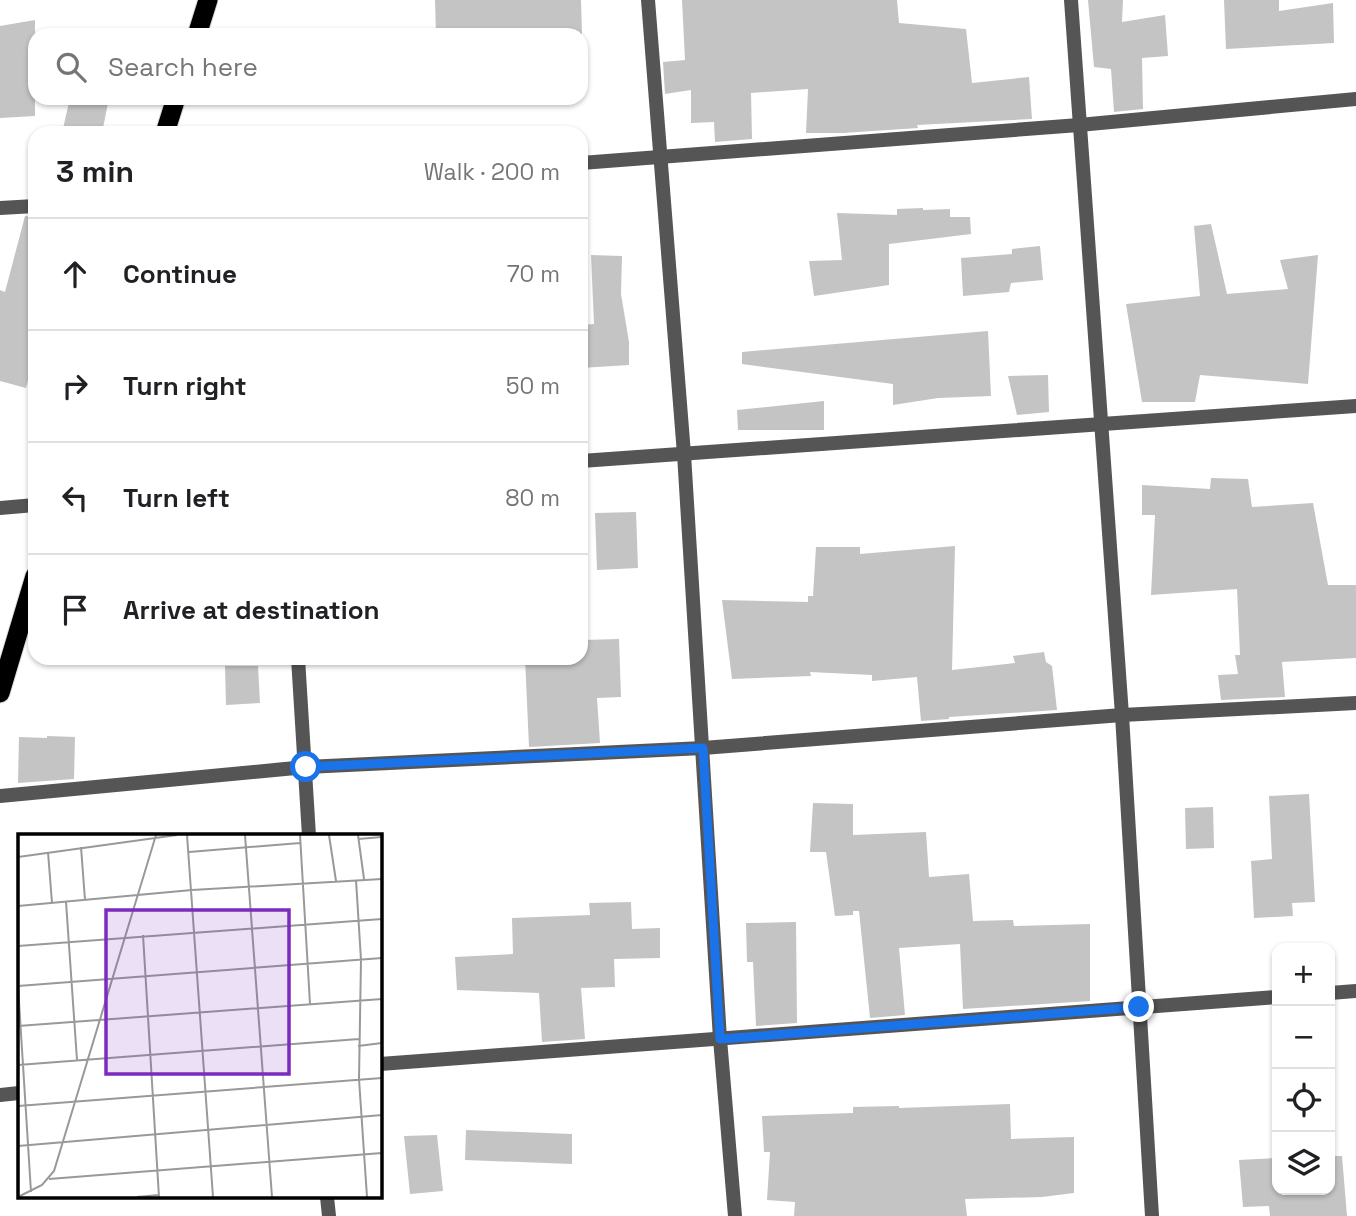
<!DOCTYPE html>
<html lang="en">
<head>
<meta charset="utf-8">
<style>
	:root { --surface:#fff; --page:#f2f2f2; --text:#202124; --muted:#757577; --line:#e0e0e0 }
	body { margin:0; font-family:"Space Grotesk",sans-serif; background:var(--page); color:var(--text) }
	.controls { position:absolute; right:21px; bottom:21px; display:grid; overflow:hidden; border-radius:14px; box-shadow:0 2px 5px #0004 }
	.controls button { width:63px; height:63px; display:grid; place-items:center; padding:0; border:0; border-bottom:2px solid var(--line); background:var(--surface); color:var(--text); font:35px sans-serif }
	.stop { position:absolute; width:21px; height:21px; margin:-16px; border:5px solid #1a73e8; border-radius:50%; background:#fff }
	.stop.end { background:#1a73e8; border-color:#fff; box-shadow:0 2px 7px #0008 }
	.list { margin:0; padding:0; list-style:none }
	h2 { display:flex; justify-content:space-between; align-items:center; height:91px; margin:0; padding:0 28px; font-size:30px }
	h2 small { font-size:23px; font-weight:400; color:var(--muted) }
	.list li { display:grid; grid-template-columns:46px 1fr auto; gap:21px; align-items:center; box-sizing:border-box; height:112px; padding:0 28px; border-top:2px solid var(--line) }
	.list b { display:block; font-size:26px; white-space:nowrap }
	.list em { font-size:23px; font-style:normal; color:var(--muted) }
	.icon { flex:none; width:38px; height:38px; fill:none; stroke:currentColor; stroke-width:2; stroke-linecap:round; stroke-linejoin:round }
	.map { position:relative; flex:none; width:1356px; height:1216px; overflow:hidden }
	.search { position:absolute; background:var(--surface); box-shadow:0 2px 5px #0004; left:28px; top:28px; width:560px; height:77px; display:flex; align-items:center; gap:18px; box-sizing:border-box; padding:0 24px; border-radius:21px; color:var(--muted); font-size:26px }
	.panel { position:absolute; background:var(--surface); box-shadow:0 2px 5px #0004; left:28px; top:126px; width:560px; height:539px; border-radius:21px }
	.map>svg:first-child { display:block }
	.building { fill:#c4c4c4 }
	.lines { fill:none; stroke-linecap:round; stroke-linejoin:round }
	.trunk-casing { stroke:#dbdbdb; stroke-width:21 }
	.minor { stroke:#555; stroke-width:14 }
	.trunk { stroke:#000; stroke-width:19 }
	.route { stroke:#1a73e8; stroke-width:9 }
	.inset-road { fill:none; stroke:#999; stroke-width:2 }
	.view { fill:#7b2cbf; fill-opacity:0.15; stroke:#7b2cbf; stroke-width:3.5 }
	.inset-edge { fill:none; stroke:#000; stroke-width:3.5 }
</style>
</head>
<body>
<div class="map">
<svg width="1356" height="1216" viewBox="0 0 1356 1216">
	<rect width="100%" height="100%" fill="#fff"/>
	<g class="building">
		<polygon points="435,0 581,0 582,35 436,35"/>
		<polygon points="682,0 897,0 899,23 966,29 972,83 1029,77 1032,119 917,125 918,128 843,133 806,133 808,89 751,93 752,139 715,142 714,122 691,123 691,90 665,94 663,62 685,60"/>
		<polygon points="1088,0 1123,0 1122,22 1165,15 1168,56 1142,58 1143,109 1114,112 1111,69 1094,67"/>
		<polygon points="1224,0 1279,0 1279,11 1333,3 1334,43 1226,49"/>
		<polygon points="35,20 35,116 0,118 0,26"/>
		<polygon points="70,98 109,98 102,133 62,133"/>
		<polygon points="923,208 923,210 950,209 950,217 970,217 971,234 889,244 889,285 814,296 809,261 842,260 837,213 897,215 897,209"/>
		<polygon points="25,216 35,217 35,354 26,388 0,381 0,290 5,292"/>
		<polygon points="1211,224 1227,294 1288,289 1280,260 1318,255 1308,384 1200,375 1195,402 1142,402 1126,304 1200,296 1194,226"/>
		<polygon points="1040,246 1043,280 1011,283 1009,292 963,296 961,258 1012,254 1012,249"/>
		<polygon points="591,255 622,256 621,294 629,342 629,365 581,368 581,325 594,324"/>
		<polygon points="988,331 991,396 938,398 893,405 893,384 742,364 742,352"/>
		<polygon points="1048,375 1049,412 1017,415 1008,376"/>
		<polygon points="824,401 824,430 738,430 737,410"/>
		<polygon points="1211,478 1248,479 1252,507 1313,503 1328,585 1356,585 1356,658 1282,662 1285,697 1221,700 1218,675 1238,674 1235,655 1240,655 1237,589 1151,595 1155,515 1142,515 1142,485 1210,489"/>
		<polygon points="636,512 638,568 597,570 595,513"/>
		<polygon points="955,546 952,670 1015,663 1013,656 1044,652 1046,662 1052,666 1057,710 949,717 949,719 921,721 917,677 872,681 872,675 810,672 811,676 732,679 722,600 808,602 808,596 813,596 816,547 860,547 860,554"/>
		<polygon points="619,639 621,697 597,698 600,743 529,747 525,658 583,658 583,640"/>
		<polygon points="225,666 258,666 260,703 226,705"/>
		<polygon points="47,736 75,737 74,779 18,783 19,737 47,738"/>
		<polygon points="1309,794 1315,902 1292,903 1293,916 1254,918 1251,861 1272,859 1269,796"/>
		<polygon points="813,803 853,804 853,835 926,832 929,877 969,874 973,921 1013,920 1014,926 1090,924 1090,1001 963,1009 960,944 899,948 905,1015 870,1018 859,911 853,911 853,915 835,916 826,852 810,852"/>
		<polygon points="1213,807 1214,848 1186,849 1185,808"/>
		<polygon points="631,902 632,929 660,928 660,958 614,959 615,987 581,988 585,1039 542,1042 539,993 457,990 455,957 513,954 512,918 590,915 589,903"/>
		<polygon points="796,922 797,1023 756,1026 753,962 747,962 746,923"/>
		<polygon points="1010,1104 1011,1139 1074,1137 1074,1193 1042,1197 965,1199 967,1216 794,1216 795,1202 767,1200 770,1152 764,1152 762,1116 853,1113 853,1107 899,1106 899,1108"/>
		<polygon points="466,1130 572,1134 572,1164 465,1160"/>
		<polygon points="437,1135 443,1191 410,1194 404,1136"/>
		<polygon points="1330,1156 1342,1156 1347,1216 1270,1216 1269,1206 1243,1207 1239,1160 1277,1158 1277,1190 1330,1190"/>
	</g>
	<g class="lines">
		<defs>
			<g id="trunk">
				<polyline points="197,35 208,0"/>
				<polyline points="165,133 176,98"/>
				<polyline points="0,693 35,576"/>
			</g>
		</defs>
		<use href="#trunk" class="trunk-casing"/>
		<g class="minor">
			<polyline points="648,0 684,454 720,1039 735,1216"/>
			<polyline points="1071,0 1122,715 1152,1216"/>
			<polyline points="581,163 1079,125 1356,99"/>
			<polyline points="0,208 35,206"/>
			<polyline points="581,461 1356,406"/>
			<polyline points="0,508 35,505"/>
			<polyline points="298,658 309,836"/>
			<polyline points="0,796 306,767 703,748 1122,715 1356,703"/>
			<polyline points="1330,993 1356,991"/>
			<polyline points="380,1064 1277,997"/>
			<polyline points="0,1095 19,1093"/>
			<polyline points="327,1197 329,1216"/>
		</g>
		<use href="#trunk" class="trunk"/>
	</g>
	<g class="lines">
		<polyline class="route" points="306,767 703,748 720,1039 1139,1007"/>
	</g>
	<g transform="translate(18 834)">
		<rect width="364" height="364" fill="#fff"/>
		<path class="inset-road" d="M 169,1 L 195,363M 227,1 L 254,363M 282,1 L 292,170M 311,1 L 318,47M 340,1 L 346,45M 340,5 L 364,3M 63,13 L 67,66M 30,18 L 34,69M 171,18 L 282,9M 0,23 L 159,1M 338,46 L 343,126 L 341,245 L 349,363M 48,68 L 59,226M 0,72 L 174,56 L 364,45M 125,101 L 141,363M 0,112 L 364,85M 0,152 L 364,124M 0,152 L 13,358M 0,192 L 364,165M 340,212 L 364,209M 0,231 L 341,205M 0,272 L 364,244M 0,312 L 364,281M 31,345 L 364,319M 0,363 L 24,351 L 36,337 L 138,1M 119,363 L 141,361"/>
		<path class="view" d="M 88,76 L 271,76 L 271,240 L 88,240 Z"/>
		<rect width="364" height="364" class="inset-edge"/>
	</g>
</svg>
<div class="controls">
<button>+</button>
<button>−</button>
<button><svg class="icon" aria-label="locate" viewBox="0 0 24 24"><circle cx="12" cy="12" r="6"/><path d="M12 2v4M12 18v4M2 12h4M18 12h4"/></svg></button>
<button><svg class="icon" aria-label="layers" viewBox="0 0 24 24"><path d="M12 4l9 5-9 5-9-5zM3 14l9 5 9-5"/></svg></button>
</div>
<div class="stop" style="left:306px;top:767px"></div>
<div class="stop end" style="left:1139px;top:1007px"></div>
<div class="search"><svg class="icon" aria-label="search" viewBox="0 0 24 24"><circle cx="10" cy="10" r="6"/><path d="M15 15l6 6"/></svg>Search here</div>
<section class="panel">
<h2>3 min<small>Walk · 200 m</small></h2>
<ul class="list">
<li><svg class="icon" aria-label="ahead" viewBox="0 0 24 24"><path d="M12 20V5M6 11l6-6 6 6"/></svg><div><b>Continue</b></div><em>70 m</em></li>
<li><svg class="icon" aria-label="right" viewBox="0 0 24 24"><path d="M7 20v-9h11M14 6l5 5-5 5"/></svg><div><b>Turn right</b></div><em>50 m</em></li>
<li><svg class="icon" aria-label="left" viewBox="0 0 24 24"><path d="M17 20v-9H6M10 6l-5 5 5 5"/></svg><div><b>Turn left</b></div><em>80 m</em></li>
<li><svg class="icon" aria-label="arrive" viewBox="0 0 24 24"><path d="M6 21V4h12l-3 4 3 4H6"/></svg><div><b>Arrive at destination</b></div></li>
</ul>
</section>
</div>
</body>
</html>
